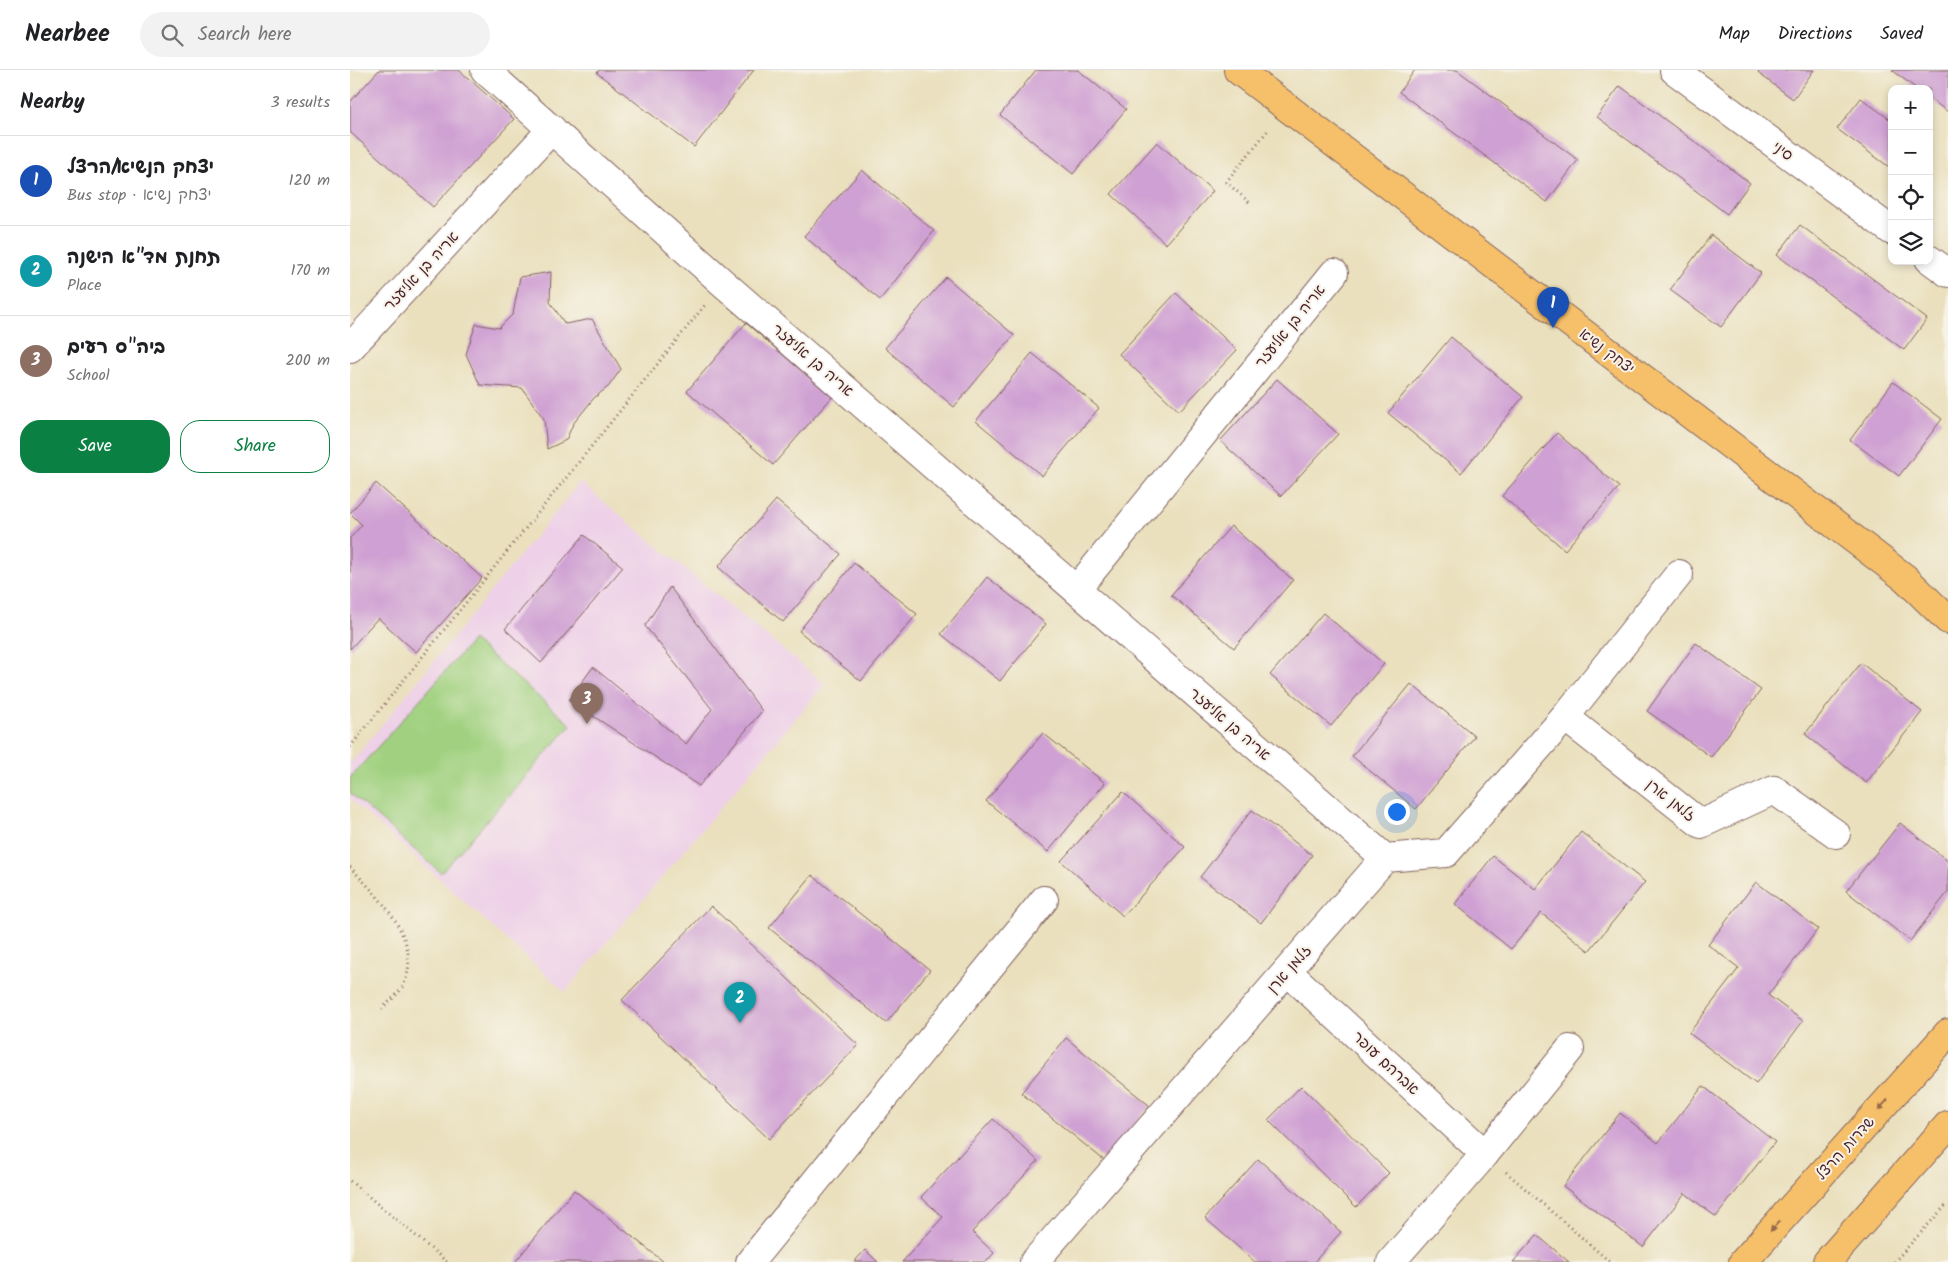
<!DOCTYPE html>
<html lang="en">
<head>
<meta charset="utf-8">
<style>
	:root { --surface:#fff; --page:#f2f2f2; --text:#202124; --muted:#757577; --line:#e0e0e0; --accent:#0b8043 }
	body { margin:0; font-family:Kalam,"Playpen Sans Hebrew",sans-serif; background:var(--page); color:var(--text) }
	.controls { position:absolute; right:15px; top:15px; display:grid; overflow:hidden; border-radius:10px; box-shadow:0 2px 8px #0003 }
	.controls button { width:45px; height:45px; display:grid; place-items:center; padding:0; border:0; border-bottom:1px solid var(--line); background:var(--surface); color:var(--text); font:25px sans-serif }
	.you { position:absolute; left:1046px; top:741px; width:18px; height:18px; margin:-12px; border:4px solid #fff; border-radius:50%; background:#1a73e8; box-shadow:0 0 0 8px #1a73e833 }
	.badge { display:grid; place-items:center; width:32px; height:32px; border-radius:50%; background:var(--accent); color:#fff; font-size:16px; font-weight:700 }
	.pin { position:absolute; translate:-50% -41px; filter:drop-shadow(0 1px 2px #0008) }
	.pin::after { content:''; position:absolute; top:26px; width:18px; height:15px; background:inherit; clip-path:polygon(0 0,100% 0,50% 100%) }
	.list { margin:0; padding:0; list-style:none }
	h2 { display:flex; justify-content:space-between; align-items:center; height:65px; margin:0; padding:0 20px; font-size:21px }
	h2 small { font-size:16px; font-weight:400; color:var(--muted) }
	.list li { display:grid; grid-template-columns:32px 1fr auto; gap:15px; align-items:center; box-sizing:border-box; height:90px; padding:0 20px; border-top:1px solid var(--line) }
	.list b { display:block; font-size:19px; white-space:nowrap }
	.list p { margin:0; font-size:16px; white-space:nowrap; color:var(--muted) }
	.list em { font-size:16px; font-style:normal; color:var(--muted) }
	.actions { display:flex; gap:10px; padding:15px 20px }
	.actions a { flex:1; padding:11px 0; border:1px solid var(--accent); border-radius:20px; text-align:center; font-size:18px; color:var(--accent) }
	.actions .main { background:var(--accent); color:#fff }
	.icon { flex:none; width:28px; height:28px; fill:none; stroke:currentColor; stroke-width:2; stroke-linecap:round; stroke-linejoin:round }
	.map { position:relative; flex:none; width:1598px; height:1192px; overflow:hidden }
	header { display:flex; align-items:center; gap:30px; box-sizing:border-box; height:70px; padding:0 25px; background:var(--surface); border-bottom:1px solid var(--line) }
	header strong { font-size:24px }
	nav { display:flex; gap:28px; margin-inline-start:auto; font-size:18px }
	.search { width:350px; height:45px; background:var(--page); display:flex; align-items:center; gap:12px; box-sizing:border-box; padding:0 18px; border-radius:28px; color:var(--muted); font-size:19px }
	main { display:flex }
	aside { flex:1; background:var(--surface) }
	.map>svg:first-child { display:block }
	.built { fill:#eed0e8 }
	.garden { fill:#a1d180; stroke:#767856 }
	.building { fill:#cfa0d3 }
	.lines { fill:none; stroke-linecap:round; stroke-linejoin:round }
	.minor-casing { stroke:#82635e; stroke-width:30 }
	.major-casing { stroke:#82635e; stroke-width:30 }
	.path { stroke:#82635e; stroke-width:3; stroke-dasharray:1 4; stroke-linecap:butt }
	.minor { stroke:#fff; stroke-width:28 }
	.major { stroke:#f6c06b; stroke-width:28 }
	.oneway { fill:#976748 }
	.labels { text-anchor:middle; stroke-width:4; stroke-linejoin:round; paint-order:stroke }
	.street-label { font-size:15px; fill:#4a1f2b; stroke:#f7f3e8 }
</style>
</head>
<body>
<header>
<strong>Nearbee</strong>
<div class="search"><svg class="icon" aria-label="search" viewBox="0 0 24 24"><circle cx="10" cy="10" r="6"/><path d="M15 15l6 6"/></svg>Search here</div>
<nav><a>Map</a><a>Directions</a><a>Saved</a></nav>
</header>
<main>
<aside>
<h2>Nearby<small>3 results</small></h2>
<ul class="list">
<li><span class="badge" style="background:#1a4fb4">1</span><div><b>יצחק הנשיא/הרצל</b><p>Bus stop · יצחק נשיא</p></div><em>120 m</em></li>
<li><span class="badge" style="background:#0f9aa8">2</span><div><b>תחנת מד''א הישנה</b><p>Place</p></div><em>170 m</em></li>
<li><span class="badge" style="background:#8d6e63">3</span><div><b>ביה&quot;ס רעים</b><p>School</p></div><em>200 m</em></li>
</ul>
<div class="actions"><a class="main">Save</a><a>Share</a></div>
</aside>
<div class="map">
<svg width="1598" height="1192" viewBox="0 0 1598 1192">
	<rect width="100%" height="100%" fill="#f7f3e8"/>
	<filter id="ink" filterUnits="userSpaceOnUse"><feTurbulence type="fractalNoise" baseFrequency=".02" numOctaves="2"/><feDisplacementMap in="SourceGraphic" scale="10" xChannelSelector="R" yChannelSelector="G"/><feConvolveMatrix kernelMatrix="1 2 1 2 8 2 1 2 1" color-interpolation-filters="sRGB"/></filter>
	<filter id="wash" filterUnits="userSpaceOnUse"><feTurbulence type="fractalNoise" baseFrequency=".0096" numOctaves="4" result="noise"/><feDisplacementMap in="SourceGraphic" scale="20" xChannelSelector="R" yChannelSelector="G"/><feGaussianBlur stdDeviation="1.12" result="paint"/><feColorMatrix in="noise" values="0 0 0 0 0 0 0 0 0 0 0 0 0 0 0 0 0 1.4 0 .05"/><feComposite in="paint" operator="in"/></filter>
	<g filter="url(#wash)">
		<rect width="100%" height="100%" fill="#eae0bd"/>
		<polygon class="built" points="230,412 475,614 215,922 0,729 0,694"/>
		<polygon class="garden" points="123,570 221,655 91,803 0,723 0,708"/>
		<g id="blocks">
			<g class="building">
				<polygon points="29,0 109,0 164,49 83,137 0,62 0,32"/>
				<polygon points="249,0 404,0 344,77 247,3"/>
				<polygon points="686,0 728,0 776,39 723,104 650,45"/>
				<polygon points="1065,0 1107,0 1228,90 1197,132 1049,22"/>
				<polygon points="1410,0 1464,0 1443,29 1408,3"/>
				<polygon points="1542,0 1598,0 1598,42 1579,28 1579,19 1567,19"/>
				<polygon points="1270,16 1400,113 1377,144 1247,47"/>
				<polygon points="1511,28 1542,51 1542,99 1487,59"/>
				<polygon points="807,72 863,121 816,174 761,124"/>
				<polygon points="512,100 584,161 530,230 454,166"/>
				<polygon points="1450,155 1577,249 1554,280 1427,185"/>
				<polygon points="1361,165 1411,203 1371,257 1320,220"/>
				<polygon points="201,202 200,232 215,254 242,249 271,299 259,316 244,328 223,354 216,370 197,379 194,349 172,318 130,315 116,284 126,254 149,258 163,244 170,207"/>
				<polygon points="596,207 664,265 604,337 535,278"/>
				<polygon points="826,223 887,280 829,341 769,284"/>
				<polygon points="396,253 482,327 423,395 337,321"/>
				<polygon points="1101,267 1173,327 1111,403 1038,343"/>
				<polygon points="682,283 749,338 692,406 626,351"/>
				<polygon points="927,309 988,364 931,426 870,371"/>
				<polygon points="1543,312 1592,349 1549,406 1500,370"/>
				<polygon points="1207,363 1269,417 1215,480 1152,426"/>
				<polygon points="26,413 132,508 66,582 28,548 0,579 0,468 12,455 0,443"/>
				<polygon points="426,430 491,484 433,552 368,497"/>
				<polygon points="881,456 943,510 884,578 821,525"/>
				<polygon points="234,465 273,497 191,593 155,559"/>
				<polygon points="504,493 567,544 511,611 449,561"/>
				<polygon points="637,507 696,554 650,611 591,564"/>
				<polygon points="320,517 412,641 349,716 219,630 243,597 336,674 362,639 295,556"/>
				<polygon points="973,543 1034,594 981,656 920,605"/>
				<polygon points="1346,573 1411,620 1361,687 1297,641"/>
				<polygon points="1511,593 1572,642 1516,713 1455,664"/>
				<polygon points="1061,614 1125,666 1066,739 1002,686"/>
				<polygon points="693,663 755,713 698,782 636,731"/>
				<polygon points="773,722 835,777 773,846 711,791"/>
				<polygon points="902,740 962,785 911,853 850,807"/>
				<polygon points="1550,753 1598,791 1598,822 1560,871 1496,821"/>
				<polygon points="1231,762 1295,812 1239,881 1191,843 1161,879 1105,834 1143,786 1185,819"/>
				<polygon points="462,805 580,900 536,953 419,858"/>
				<polygon points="1406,812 1468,859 1418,925 1453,951 1406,1014 1339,963 1389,898 1358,875"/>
				<polygon points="361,836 508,975 419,1069 272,930"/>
				<polygon points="716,968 800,1036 755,1091 671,1023"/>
				<polygon points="951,1016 1039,1103 1006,1137 918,1050"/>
				<polygon points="1353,1016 1425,1072 1366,1147 1335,1123 1293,1177 1213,1116 1270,1043 1308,1073"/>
				<polygon points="643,1049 688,1091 622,1162 644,1183 636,1192 552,1192 593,1147 571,1127"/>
				<polygon points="908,1089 991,1162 964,1192 905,1192 855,1148"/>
				<polygon points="224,1120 314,1192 165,1192"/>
				<polygon points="1187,1165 1219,1192 1163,1192"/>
				<polygon points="515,1180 528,1192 504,1192"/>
			</g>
		</g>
	</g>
	<g filter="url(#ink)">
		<use href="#blocks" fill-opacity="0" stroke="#82635e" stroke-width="1"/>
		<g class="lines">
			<defs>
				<g id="minor">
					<polyline points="135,0 373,213 1035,788"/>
					<polyline points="1324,0 1542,161"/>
					<polyline points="1579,189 1598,203"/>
					<polyline points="0,278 202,59"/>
					<polyline points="727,519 984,203"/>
					<polyline points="1215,647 1329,504"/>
					<polyline points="937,901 1135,1084"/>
					<polyline points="400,1192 694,830"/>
					<polyline points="684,1192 1035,788 1096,783 1215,647 1351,754 1424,720 1486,764"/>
					<polyline points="1041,1192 1135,1084 1220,979"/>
				</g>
				<g id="major">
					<polyline points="888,0 1555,508 1598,550"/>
					<polyline points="1393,1192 1598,963"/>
					<polyline points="1477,1192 1598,1055"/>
				</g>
			</defs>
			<use href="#minor" class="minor-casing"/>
			<use href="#major" class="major-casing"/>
			<g class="path">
				<polyline points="899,132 876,112 919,59"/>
				<polyline points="0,677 355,235"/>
				<path d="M 0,797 C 28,827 75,871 53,916 C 49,924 38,932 32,939"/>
				<polyline points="1156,1102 1260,1192"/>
				<polyline points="0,1111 97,1192"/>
				<polyline points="1544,1192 1598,1133"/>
			</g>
			<use href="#minor" class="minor"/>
			<use href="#major" class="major"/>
		</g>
		<defs><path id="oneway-solid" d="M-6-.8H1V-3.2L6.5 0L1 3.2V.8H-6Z" transform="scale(1.25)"/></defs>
		<g class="oneway">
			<use href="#oneway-solid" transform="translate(1533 1035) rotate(132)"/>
			<use href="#oneway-solid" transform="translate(1425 1156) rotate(132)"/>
		</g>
	</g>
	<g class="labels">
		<g class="street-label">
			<text transform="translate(1433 81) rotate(36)" y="5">סיני</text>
			<text transform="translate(71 201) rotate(-47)" y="5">אריה בן אליעזר</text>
			<text transform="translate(940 256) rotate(-51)" y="5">אריה בן אליעזר</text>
			<text transform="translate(1257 281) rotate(37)" y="5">יצחק נשיא</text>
			<text transform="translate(463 290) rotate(41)" y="5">אריה בן אליעזר</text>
			<text transform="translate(880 654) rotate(41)" y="5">אריה בן אליעזר</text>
			<text transform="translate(1321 730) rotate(38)" y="5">זלמן ארן</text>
			<text transform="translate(939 899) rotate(-49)" y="5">זלמן ארן</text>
			<text transform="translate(1036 993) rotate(43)" y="5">אברהם עופר</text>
			<text transform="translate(1495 1078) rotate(-48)" y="5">שדרות הרצל</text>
		</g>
	</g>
</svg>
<div class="controls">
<button>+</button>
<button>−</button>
<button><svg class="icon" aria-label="locate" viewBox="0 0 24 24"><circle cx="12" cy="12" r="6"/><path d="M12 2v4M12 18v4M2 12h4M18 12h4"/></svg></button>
<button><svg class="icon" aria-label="layers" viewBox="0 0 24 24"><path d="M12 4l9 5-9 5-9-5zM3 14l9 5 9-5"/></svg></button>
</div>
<div class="you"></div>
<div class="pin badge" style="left:1203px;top:258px;background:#1a4fb4">1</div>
<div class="pin badge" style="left:390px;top:953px;background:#0f9aa8">2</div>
<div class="pin badge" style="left:237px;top:654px;background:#8d6e63">3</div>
</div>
</main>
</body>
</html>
